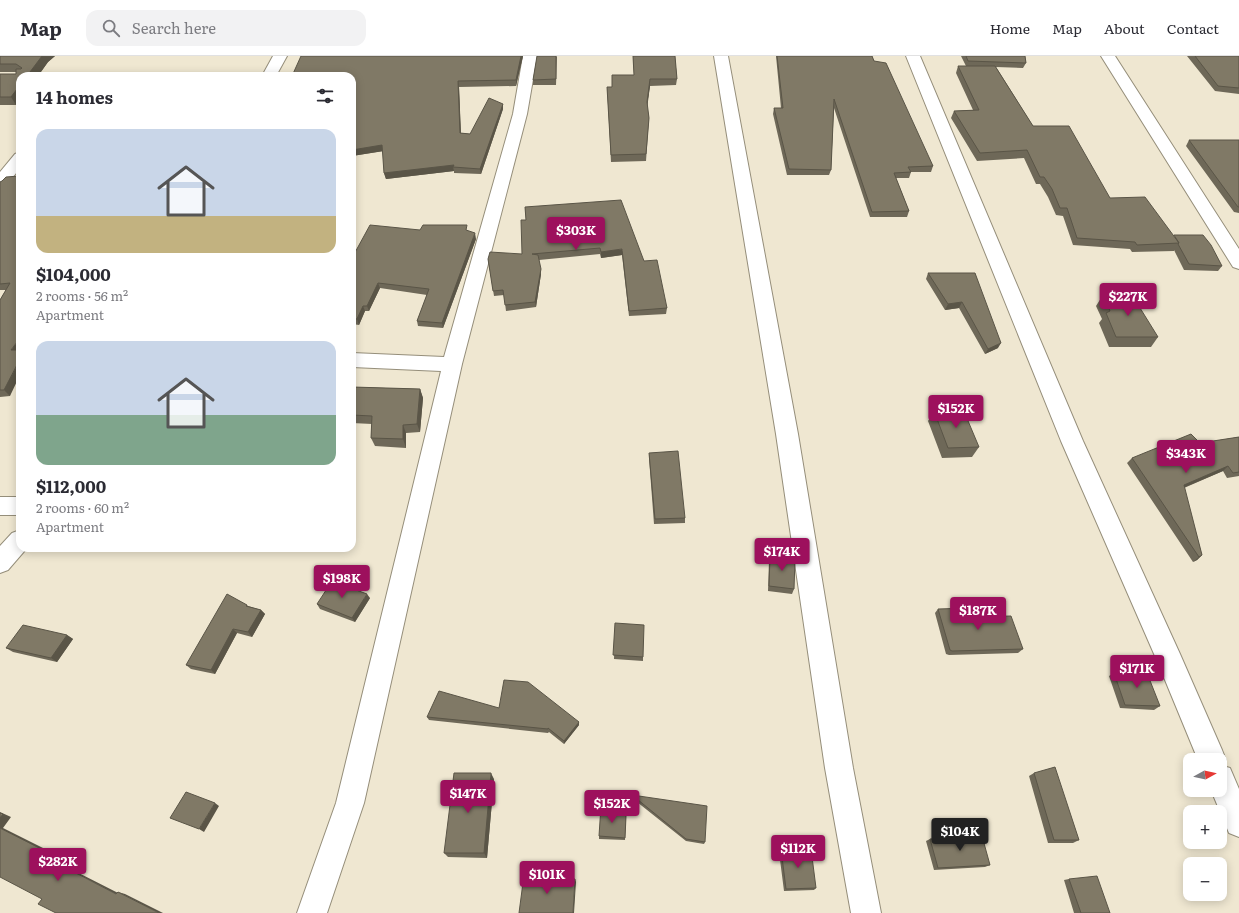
<!DOCTYPE html>
<meta charset="utf-8">
<style>
body{margin:0;font-family:Literata,serif;background:#f2f2f3;color:#2b2b33;height:100vh;display:flex;flex-direction:column;font-size:15px;white-space:nowrap}
*{box-sizing:border-box;margin:0}
p{font-size:13px;color:#7c7c81}
.icon{flex:none;width:22px;height:22px;fill:none;stroke:currentColor;stroke-width:2;stroke-linecap:round;stroke-linejoin:round}
.map{position:relative;flex:1;overflow:hidden}
.drawer{position:absolute;left:16px;top:16px;width:340px;height:480px;display:flex;flex-direction:column;background:#fff;border-radius:12px;box-shadow:0 2px 10px #0003}
.drawer>*{flex:none}
.needle{width:26px;rotate:82deg}
.fabs{position:absolute;left:1183px;top:697px;display:grid;gap:8px}
.fabs a{display:grid;place-items:center;width:44px;height:44px;border-radius:8px;background:#fff;box-shadow:0 2px 10px #0003;font-size:20px}
.price{position:absolute;translate:-50% -34px;padding:0 9px;border-radius:4px;background:#9d105d;color:#fff;font-size:13px;line-height:26px;filter:drop-shadow(0 1px 2px #0008)}
.price::after{content:'';position:absolute;left:50%;top:24px;width:12px;height:9px;margin-left:-6px;background:inherit;clip-path:polygon(0 0,100% 0,50% 100%)}
.price.active{background:#222;color:#fff}
ul{padding:0;list-style:none}
li{display:grid;align-content:center;gap:8px;height:212px;padding:0 20px}
li span{display:grid;place-items:center;height:124px;border-radius:12px;color:#555}
li>.icon{margin-inline-start:auto}
span .icon{width:72px;height:72px;fill:#fffc;stroke-width:1}
li b{font-size:17px}
h2{display:flex;justify-content:space-between;align-items:center;height:48px;padding:0 20px;font-size:17px}
header{display:flex;align-items:center;gap:24px;box-sizing:border-box;height:56px;padding:0 20px;background:#fff;border-bottom:1px solid #e1e1e2}
header strong{font-size:19px}
nav{display:flex;gap:22px;margin-inline-start:auto;font-size:14px}
.search{width:280px;height:36px;background:#f2f2f3;display:flex;align-items:center;gap:10px;box-sizing:border-box;padding:0 14px;border-radius:12px;color:#7c7c81;font-size:15px}
.map>svg:first-child{display:block}
</style>
<header>
<strong>Map</strong>
<div class="search"><svg class="icon" aria-label="search" viewBox="0 0 24 24"><circle cx="10" cy="10" r="6"/><path d="M15 15l6 6"/></svg>Search here</div>
<nav><a>Home</a><a>Map</a><a>About</a><a>Contact</a></nav>
</header>
<div class="map">
<svg width="1239" height="857" viewBox="0 0 1239 857">
<rect width="100%" height="100%" fill="#efe7d1"/>
<g fill="none" stroke-linecap="round" stroke-linejoin="round">
<g stroke="#958e7a" stroke-width="2">
<path id="street" d="M273,0h14l-11,20h-14z
M523,0h14l-10,58 -65,250 -98,439 -37,110h-30l39,-110 105,-432 -89,-4v-14l92,4 69,-243z
M714,0h14l70,378 55,334 28,145h-30l-26,-145 -49,-334z
M906,0h14l163,385 97,213 42,96 4,10 -3,6 7,2 9,21v48l-10,-4 -18,-43h9v-30h-22l-40,-97 -97,-222z
M1101,0h14l124,193v20l-6,-2z
M20,96v16l-14,18 -6,2v-16l15,-18z
M0,441h20v18h-20z
M20,474v18h7l-19,22 -8,3v-27l12,-13z"/>
</g>
<use href="#street" fill="#fff" fill-rule="evenodd"/>
</g>
<path fill="#6e6858" d="M0,0h55l-7,6 -10,14h-18v24l-4,5h-16v-31h16v-2h-16z
M523,0l-7,30 -57,1 2,46 9,1 33,-30v5l-22,65 -27,-1v-2l-68,8 -2,-6 -1,-22 -31,5v-80z
M557,0l-1,29h-23v-5z
M633,0h42l2,23 -1,6 -26,1 -3,19 2,13 -3,43 -35,1 -4,-75h5l22,-12z
M776,0h96l2,5 59,105 -2,6h-20l-2,6h-13l13,33 -2,6h-37l-36,-109 -3,62 -2,5h-42l-14,-61 1,-6h7z
M961,0h64l1,7 -3,5 -27,-1 37,59 77,72 112,68 -4,5 -34,-1 -10,-20v1l-42,1 -2,-3 -57,-4 -10,-29 -7,-1 -8,-18 -8,-13h-4l-12,-26 -47,3 -26,-43 3,-7 19,-1 -17,-37 2,-7h8z
M1187,0h52v38l-24,-3z
M1189,84h50v73l-5,-1 -48,-66z
M19,120l-9,220 -10,1v-97l6,-10h-6v-108z
M525,151l119,54 23,47 -1,6 -37,2 -7,-61 -21,3 -1,-4 -61,6 2,14 -5,33 -30,4 -2,-16 -10,1 -6,-37 34,-5 4,-34z
M420,174l56,9 -33,89 -25,-2 -1,-5 10,-26 -47,-7 -11,23h-4l-6,14 -7,-1v-66z
M928,217h47l23,75 -13,6 -26,-46 -14,2 -19,-31z
M1103,239l55,42 -7,10h-42l-10,-24 3,-4 -6,-13z
M352,331l68,2 3,9 -3,34 -14,1v15l-31,-2 -4,-8 1,-14 -20,-1z
M934,355l45,36 -7,10 -30,1 -14,-37z
M1239,381v39l-12,2 -4,-7 -39,17 18,67 -5,5 -4,2 -66,-99 5,-5 68,-15z
M649,397l36,65v5l-31,1 -5,-66z
M770,500l24,33 -2,5 -24,-3 1,-31z
M370,542l-15,24 -35,-13 -3,-5z
M247,549l1,1 13,4 4,4 -13,23 -15,-4 -22,41 -24,-5 -5,-4z
M938,553l32,8 53,32 -5,4 -69,2 -3,-1 -11,-41z
M615,567l28,34v4l-29,-2z
M67,579l6,4 -16,23 -44,-10 -7,-4z
M1114,617l46,33 -6,4 -34,-2 -11,-32z
M499,652l80,17 -15,19 -15,-12 -1,1 -119,-13 -2,-3z
M1034,717l45,67 -6,3h-25l-19,-67z
M494,723l-7,79 -39,-1 -4,-4z
M632,739l73,47 -1,2 -18,-3 -54,-43z
M626,760l-1,24 -26,-1v-3z
M930,783l60,26 -5,2 -51,3 -8,-29z
M781,793l35,39 -2,2 -30,1 -5,-39z
M1069,823l41,34h-36l-10,-33z"/>
<path fill="#5a5547" d="M42,0h13l-7,6 -10,14h-11z
M521,0h2l-7,30v-6z
M650,23v7l-3,23v-7z
M458,25l1,6 2,52 -1,-6z
M20,29v15l-4,5 -5,-8z
M503,48v5l-22,65 -1,-5z
M382,89l2,6 -32,5v-6z
M454,109l-1,2 1,4 -68,8 -2,-6z
M475,177l1,6 -33,89 -1,-5z
M622,193v6l-21,3v-6z
M541,213v5l-5,33 -1,-5z
M378,227l2,5 -11,23 -2,-5z
M962,246l-3,6 -14,2 3,-6z
M363,250l2,5 -6,14 -2,-6z
M20,282v13l-9,-1z
M1001,287l-3,5 -13,6 3,-5z
M20,303v16l-10,21 -6,-6z
M420,333l3,9 -3,34 -3,-8z
M403,369l3,8v15l-3,-9z
M1228,410l-5,5 -45,19 6,-5z
M1202,499l-5,5 -4,2 6,-5z
M367,538l3,4 -15,24 -3,-4z
M261,554l4,4 -13,23 -4,-5z
M233,573l4,4 -22,41 -4,-4z
M67,579l6,4 -16,23 -6,-4z
M579,666v3l-15,19v-3z
M491,717l3,6 -7,79 -3,-5z
M215,747l4,3 -15,26 -5,-3z
M0,756l11,5 -8,11 60,30 -4,5 65,33 -8,-2 -65,-34 -51,-32z
M575,823l1,3 -2,31h-1z
M118,836l7,2 38,19h-4z"/>
<path fill="#807966" stroke="#5a5547" d="M0,0h42l-15,20h-7v9l-9,12h-11v-23h16v-5h5l1,-1 -6,-4h-16z
M301,0h220l-5,24 -58,1 2,52 10,1 19,-36 14,6 -23,65 -27,-2 1,-2 -70,8 -2,-28 -30,5v-74h-60z
M537,0h19v23l-23,1z
M633,0h42l2,23h-27l-3,23 2,16 -3,36 -35,1 -4,-68h5v-12h22z
M777,0h95l2,5 12,2 47,103 -25,1 3,5 -17,1 15,38 -37,1 -38,-113 -3,71 -42,-1 -15,-61h9z
M966,0h59l1,7 -58,-2z
M1195,0h44v32l-21,-2z
M958,10h37l38,60h36l41,72 35,-1 34,46 -42,2 -2,-3 -58,-4 -10,-30h-7l-8,-19 -8,-12h-4l-13,-27 -47,3 -26,-42 25,-1z
M1189,84h50v67h-1z
M20,117v165l-9,12h9v9l-16,31h-4v-90l10,-17 -10,1v-102l2,-1 4,-4 13,-1z
M621,144l23,61 13,-1 10,48 -38,3 -7,-62 -21,3 -1,-4 -68,6 6,1 3,14 -6,33 -30,3 -2,-15 -10,1 -5,-32 2,-7 32,2 -1,-34h5l-1,-13z
M370,169l50,5 3,-5h44l-1,5 9,3 -33,90 -25,-2 12,-32 -51,-6 -11,23h-4l-6,13h-5v-61z
M1174,179h29l8,10 11,21 -33,-2 -11,-20 1,-1z
M928,217h47l26,70 -13,6 -26,-47 -14,2z
M1103,239h29l26,42h-42l-10,-24 4,-2z
M352,331l68,2 -3,35 -14,1v14l-32,-1 1,-22 -20,-1z
M963,353l16,38 -31,1 -14,-37z
M1191,378l9,9 39,-6v35l-6,1 -5,-7 -44,19 18,70 -3,2 -67,-99z
M678,395l7,67 -30,1 -6,-66z
M770,500l25,3 -1,30 -25,-3z
M332,525l35,13 -15,24 -35,-14z
M227,538l20,11 -1,1 15,4 -13,22 -15,-3 -22,41 -25,-5z
M970,552v9l41,-1 12,33 -71,2 -2,-1 -12,-41z
M615,567l29,2 -1,32 -30,-2z
M23,569l44,10 -16,23 -45,-10z
M1114,617h33l13,33 -35,-1z
M504,624l24,2 51,40 -15,19 -16,-13v1l-121,-12 12,-26 60,17z
M1055,711l24,73h-25l-20,-67z
M454,717h37l-7,80h-40z
M186,736l29,11 -16,26 -29,-11z
M632,739l75,11 -2,36 -19,-3z
M601,750l25,10 -1,22 -26,-2z
M0,757l3,1 -3,4z
M0,772l55,28 -4,4 65,34 2,-2 41,21h-103l-18,-9 4,-5 -42,-22z
M982,780l8,29 -52,3 -8,-29z
M781,793h30l5,39 -30,1z
M524,819l51,4 -2,34h-54z
M1097,820l13,37h-29l-12,-34z"/>
</svg>
<div class="fabs">
<a><svg class="needle" viewBox="-14 -14 28 28"><path d="M0-13l5 13h-10z" fill="#e53935"/><path d="M0 13l5-13h-10z" fill="#7c7c81"/></svg></a>
<a>+</a>
<a>−</a>
</div>
<b class="price" style="left:576px;top:195px">$303K</b>
<b class="price" style="left:1128px;top:261px">$227K</b>
<b class="price" style="left:956px;top:373px">$152K</b>
<b class="price" style="left:1186px;top:418px">$343K</b>
<b class="price" style="left:782px;top:516px">$174K</b>
<b class="price" style="left:342px;top:543px">$198K</b>
<b class="price" style="left:978px;top:575px">$187K</b>
<b class="price" style="left:1137px;top:633px">$171K</b>
<b class="price" style="left:468px;top:758px">$147K</b>
<b class="price" style="left:612px;top:768px">$152K</b>
<b class="price active" style="left:960px;top:796px">$104K</b>
<b class="price" style="left:798px;top:813px">$112K</b>
<b class="price" style="left:58px;top:826px">$282K</b>
<b class="price" style="left:547px;top:839px">$101K</b>
<section class="drawer">
<h2>14 homes<svg class="icon" aria-label="filters" viewBox="0 0 24 24"><path d="M4 7h16M4 17h16"/><circle cx="9" cy="7" r="2"/><circle cx="15" cy="17" r="2"/></svg></h2>
<ul>
<li><span style="background:linear-gradient(#c9d6e8 70%,#c2b280 0)"><svg class="icon" aria-label="home" viewBox="0 0 24 24"><path d="M3 11l9-7 9 7M6 9v11h12V9"/></svg></span><div><b>$104,000</b><p>2 rooms · 56 m²</p><p>Apartment</p></div></li>
<li><span style="background:linear-gradient(#c9d6e8 60%,#7fa58c 0)"><svg class="icon" aria-label="home" viewBox="0 0 24 24"><path d="M3 11l9-7 9 7M6 9v11h12V9"/></svg></span><div><b>$112,000</b><p>2 rooms · 60 m²</p><p>Apartment</p></div></li>
</ul>
</section>
</div>
